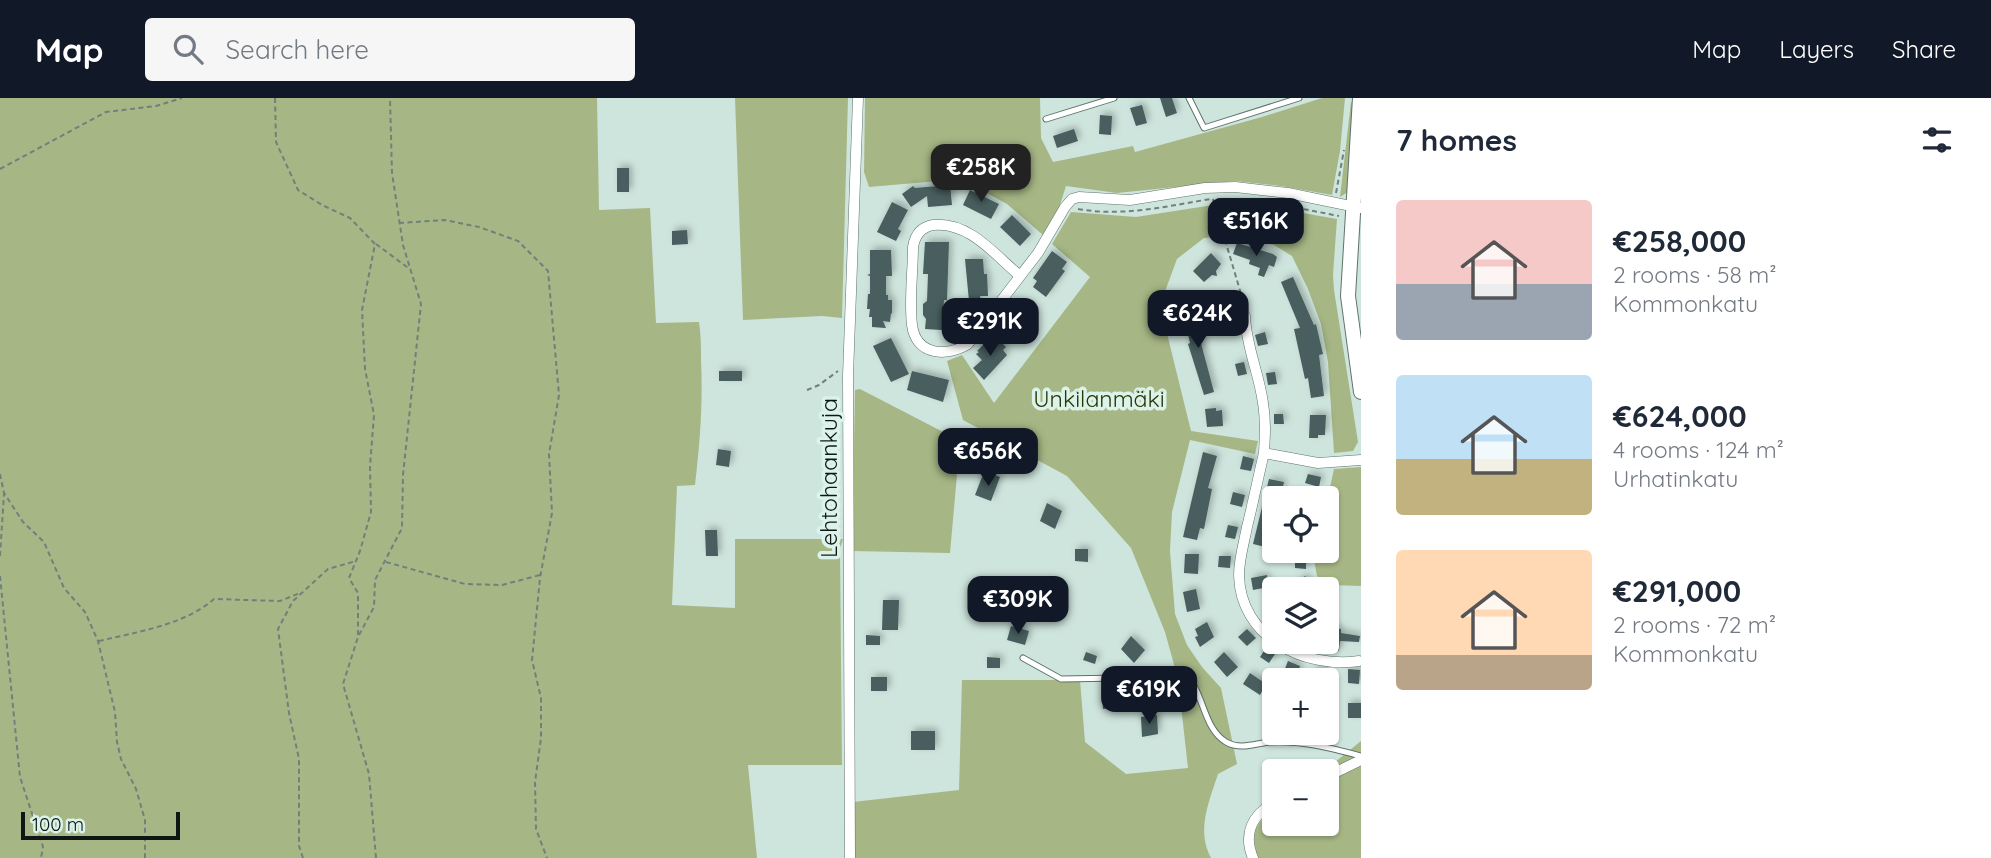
<!DOCTYPE html>
<meta charset="utf-8">
<style>
body{margin:0;font-family:Quicksand,sans-serif;background:#f6f6f7;color:#1f2937;height:100vh;display:flex;flex-direction:column;font-size:26px;white-space:nowrap}
*{box-sizing:border-box;margin:0}
p{font-size:23px;color:#747a83}
.icon{flex:none;width:38px;height:38px;fill:none;stroke:currentColor;stroke-width:2;stroke-linecap:round;stroke-linejoin:round}
.map{position:relative;flex:1;overflow:hidden}
.sheet{display:flex;flex-direction:column;background:#fff;width:630px}
.sheet>*{flex:none}
.fabs{position:absolute;left:1262px;top:388px;display:grid;gap:14px}
.fabs a{display:grid;place-items:center;width:77px;height:77px;border-radius:7px;background:#fff;box-shadow:0 2px 5px #0004;font-size:35px}
.scale{position:absolute;left:21px;bottom:18px;width:159px;box-sizing:border-box;padding-left:7px;border:4px solid #0e1714;border-top:0;font-size:19px;line-height:24px;white-space:nowrap;color:#0e1714;-webkit-text-stroke:5px #dbf3ea;paint-order:stroke}
.price{position:absolute;translate:-50% -60px;padding:0 16px;border-radius:14px;background:#111827;color:#fff;font-size:23px;line-height:46px;filter:drop-shadow(0 2px 4px #0008)}
.price::after{content:'';position:absolute;left:50%;top:42px;width:21px;height:16px;margin-left:-10px;background:inherit;clip-path:polygon(0 0,100% 0,50% 100%)}
.price.on{background:#222;color:#fff}
ul{padding:0;list-style:none}
li{display:flex;align-items:center;gap:21px;height:175px;padding:0 35px}
li span{display:grid;place-items:center;flex:none;width:196px;height:140px;border-radius:7px;color:#555}
li>.icon{margin-inline-start:auto}
span .icon{width:84px;height:84px;fill:#fffc;stroke-width:1}
li b{font-size:30px}
h2{display:flex;justify-content:space-between;align-items:center;height:84px;padding:0 35px;font-size:30px}
header{display:flex;align-items:center;gap:42px;box-sizing:border-box;height:98px;padding:0 35px;background:#111827;color:#fff}
header strong{font-size:33px}
nav{display:flex;gap:38px;margin-inline-start:auto;font-size:24px}
.search{width:490px;height:63px;background:#f6f6f7;display:flex;align-items:center;gap:18px;box-sizing:border-box;padding:0 24px;border-radius:7px;color:#747a83;font-size:26px}
main{display:flex;flex:1;min-height:0}
.map>svg:first-child{display:block}
</style>
<header>
<strong>Map</strong>
<div class="search"><svg class="icon" aria-label="search" viewBox="0 0 24 24"><circle cx="10" cy="10" r="6"/><path d="M15 15l6 6"/></svg>Search here</div>
<nav><a>Map</a><a>Layers</a><a>Share</a></nav>
</header>
<main>
<div class="map">
<svg width="1361" height="760" viewBox="0 0 1361 760">
<defs>
<filter id="shadow"><feDropShadow dx="3" dy="-3" stdDeviation="3.5" flood-color="#0004"/></filter>
</defs>
<rect width="100%" height="100%" fill="#cee5dd"/>
<path fill="#a6b785" d="M0,0h597l2,112 51,-2 6,115 43,-1c2,13 2,25 2,38 2,43 -1,82 -6,125l-18,1 -5,119 63,3v-69h108l-3,10 2,216h-94l9,93h-757z
M735,0h113l-6,220 -20,-2 -79,4z
M865,0h175l1,40 12,24 80,-16 2,6 127,-35 60,-19h23l-5,53 -8,44 -51,-9 -46,-5 -118,12 -51,-7 -7,22 -16,27 -36,-31 -46,-25 -92,8 -5,-15z
M1351,4l3,2 -6,88 -8,5z
M1226,105l43,4 68,12 -4,56 1,15 24,152 -5,9 -19,2 -6,-91 -7,-38 -13,-35 -16,-33 -18,-11 -33,-11 -37,4 -27,21 -17,46 31,126 67,10 -3,13 -65,-14 -18,72 -2,39 5,63 12,31 15,22 19,21 16,76 -19,10c-9,28 -22,56 -7,84h-358v-56l106,-12 3,-110h118l5,62 41,32 62,-6 -10,-89 -13,-47 -34,-84 -64,-72 -104,-56 -16,-59 15,-6 32,48 96,-126 -38,-33 19,-32 65,5z
M860,291l89,46 -9,26 17,14 -7,78 -98,-2 3,-161z
M1361,369v119l-30,-1 -14,-9 -3,-16 1,-9h11l1,-50 7,-32z
M1361,643v117h-103c-7,-22 -5,-35 16,-47v13h52v-52h-3z"/>
<path fill="#485e5f" filter="url(#shadow)" d="M1160,0h12l5,15 -11,4z
M1142,7l5,18 -11,3 -6,-18z
M1100,17l12,1 -1,19 -12,-1z
M1074,31l4,12 -21,7 -4,-12z
M617,70h12v24h-12z
M950,87l2,20 -24,2 -1,-11 -16,11 -9,-13 11,-8 2,2z
M970,92l29,14 -8,15 -28,-14z
M892,104l16,8 -10,19 3,2 -5,10 -19,-9z
M1012,117l19,19 -11,12 -20,-19z
M687,132l1,14 -16,1v-14z
M925,144h24l-2,58h-3l-2,30 -17,-1 1,-10 -3,-4v-11l4,-3 1,-27h-5z
M1237,145l36,11 4,3 -3,10 -5,-2 -5,12 -6,-2 2,-7 -11,-4 1,-4 -17,-6z
M870,152h21l1,26h-6v19h2v5h4v14l-1,-1 -1,9 -7,-1 3,7 -14,-1v-10h-3l1,-8h-3l1,-15h2v-18l-3,-1 3,-1z
M1052,153l15,11 -5,7 3,2 -19,26 -13,-10 4,-6 -4,-3z
M1211,155l10,11 -5,7 1,5 -5,-1 -8,7 -11,-11z
M965,161h18l1,15h3l1,22h-8l1,5h-12z
M1293,179l21,48 2,-1 7,30 -4,1 5,41 -13,2 -3,-20 -3,1 -11,-50 6,-1 -19,-46z
M1227,203l4,13 -10,3 -4,-14z
M1014,204l16,11 -15,22 -16,-10z
M1197,211l4,18 -4,1 17,64 -10,3 -16,-51 2,-1 -7,-31z
M1265,234l3,12 -10,2 -3,-11z
M891,240l18,36 -18,8 -18,-36z
M997,240l9,9 -3,3 4,5 -23,25 -11,-12 9,-8 -6,-6 3,-2 -2,-1 7,-7 6,1z
M1244,264l3,12 -9,2 -3,-12z
M719,273h23v10h-23z
M912,273l37,9 -6,22 -36,-12z
M1275,274l2,12 -9,1 -2,-12z
M1216,310v3l6,-1 1,16 -16,1 -2,-18z
M1274,316h9l1,10h-10z
M1310,317h16l-1,20h-7v3h-9z
M972,345l10,4 -6,15 -10,-4z
M718,351l13,2 -2,16 -13,-2z
M1203,354l14,4 -9,32 4,1 -8,40 -4,-1 -3,12 -14,-3z
M1243,358l11,3 -3,12 -11,-2z
M992,376l8,3 -9,24 -16,-6 7,-18 8,3z
M1308,376l13,3 -2,10 -14,-4z
M1269,381l15,3 -4,17h-6v31l-4,18 -17,-4z
M1233,394l12,3 -3,12 -12,-3z
M1047,405l15,8 -7,18 -15,-8z
M1228,427l10,2 -3,12 -10,-2z
M705,432h12l1,26h-12z
M1075,451h13v13l-13,-1z
M1185,456h14l-1,20 -14,-1z
M1219,458h12l-1,12 -12,-1z
M1306,461v10l-11,-1v-7z
M1267,477l1,12 -15,3 -2,-12z
M1305,478l10,14h-13l-6,-7z
M1196,491l4,20 -13,3 -4,-20z
M883,502h16l-1,30h-16z
M1207,524l7,15 -14,10 -5,-10 3,-1 -3,-7z
M1011,528l18,5 -4,14 -18,-5z
M1326,529l15,2v4l19,3 -1,6 -19,-1 -1,10 -13,-2z
M1247,531l9,9 -9,8 -9,-9z
M866,537l14,1v9h-14z
M1131,538l14,14 -11,13 -13,-14z
M1266,550l9,6 -6,9 -9,-6z
M1086,554l11,4 -2,8 -12,-4z
M1224,554l14,15 -11,10 -13,-15z
M987,559l13,1v10h-13z
M1288,563l12,5 -3,10 -13,-5z
M1315,570l13,2 -2,10 -12,-2z
M1348,571l12,1 -1,14 -11,-1z
M1250,575l16,11 -6,11 -17,-11z
M871,579h16v14h-16z
M1114,600v10l-11,1 -1,-10z
M1348,605h13v15h-13z
M1157,617l1,19 -16,3 -1,-20z
M911,633h24v19h-24z"/>
<g fill="none" stroke-linecap="round" stroke-linejoin="round">
<g stroke="#5d726b" stroke-width="7">
<path id="lane" d="M1189,0l15,30 95,-30
M1046,21l68,-21
M1023,560l38,21 61,-1 18,-5 14,1 40,12c10,17 13,45 32,56 14,8 28,2 43,0 32,-2 62,6 92,14"/>
</g>
<g stroke="#5d726b" stroke-width="11">
<path id="street" d="M1020,178c-25,-21 -51,-55 -87,-51 -12,2 -18,10 -20,22 0,25 -4,53 -1,78 4,31 35,32 56,19l70,-91 27,-46 7,-8 7,-2 51,3 75,-12 30,-1 53,6 73,15
M1245,218c1,30 14,57 18,87 3,17 2,33 1,50
M1359,563c-55,8 -119,-24 -120,-86 0,-16 5,-32 8,-48 6,-24 11,-49 17,-74l54,10 43,-3
M1326,679l35,-17
M850,760l-2,-482 10,-278
M1253,760c-10,-24 -1,-43 21,-55"/>
</g>
<g stroke="#5d726b" stroke-width="16">
<path id="secondary" d="M1360,0l-12,198 13,96"/>
</g>
<path stroke="#70817b" stroke-width="2" stroke-dasharray="5 3.5" stroke-linecap="butt" d="M275,0l1,44 22,48 24,15 28,13 25,26 -13,66 3,59 9,46 -4,51 1,46 -11,39 -11,27 9,15v43
M0,71l106,-57 50,-6 26,-8
M1336,95l8,-43
M1213,101l31,105
M1217,101l40,2
M1262,103l77,15
M1078,111c45,8 89,-3 133,-10
M399,125l46,-3 34,7 39,14 30,30 11,124 -10,59 3,59 -12,65 -8,82 9,38v40l-6,44 1,47 11,29
M376,146l35,26
M807,292l12,-5 19,-14
M0,376l4,19 19,29 21,20 20,46 21,24 13,29 17,71 2,30 4,17 15,30 9,31v38
M0,458l4,-62
M386,464l79,22 37,1 38,-10
M0,478l20,201 23,70 -2,11
M99,543c38,-9 85,-16 115,-42l66,2 20,-8
M303,760l-4,-12v-87l-10,-46 -11,-84 15,-28 35,-32 28,-8
M376,760l-7,-84 -26,-90 15,-47 16,-30 1,-27 27,-52 1,-53 18,-171 -18,-59 -11,-72 -2,-75"/>
<use href="#lane" stroke="#fff" stroke-width="5"/>
<use href="#street" stroke="#fff" stroke-width="10"/>
<use href="#secondary" stroke="#fff" stroke-width="14"/>
</g>
<g text-anchor="middle" stroke-width="7" stroke-linejoin="round" paint-order="stroke">
<g font-size="23" fill="#2b3704" stroke="#dbf3ea">
<text x="1099" y="309">Unkilanmäki</text>
</g>
<g font-size="23" fill="#0e1714" stroke="#dbf3ea">
<text transform="translate(829 380) rotate(-90)" y="8">Lehtohaankuja</text>
</g>
</g>
</svg>
<div class="fabs">
<a><svg class="icon" aria-label="locate" viewBox="0 0 24 24"><circle cx="12" cy="12" r="6"/><path d="M12 2v4M12 18v4M2 12h4M18 12h4"/></svg></a>
<a><svg class="icon" aria-label="layers" viewBox="0 0 24 24"><path d="M12 4l9 5-9 5-9-5zM3 14l9 5 9-5"/></svg></a>
<a>+</a>
<a>−</a>
</div>
<div class="scale">100 m</div>
<b class="price on" style="left:981px;top:106px">€258K</b>
<b class="price" style="left:1256px;top:160px">€516K</b>
<b class="price" style="left:1198px;top:252px">€624K</b>
<b class="price" style="left:990px;top:260px">€291K</b>
<b class="price" style="left:988px;top:390px">€656K</b>
<b class="price" style="left:1018px;top:538px">€309K</b>
<b class="price" style="left:1149px;top:628px">€619K</b>
</div>
<section class="sheet">
<h2>7 homes<svg class="icon" aria-label="filters" viewBox="0 0 24 24"><path d="M4 7h16M4 17h16"/><circle cx="9" cy="7" r="2"/><circle cx="15" cy="17" r="2"/></svg></h2>
<ul>
<li><span style="background:linear-gradient(#f6c9c9 60%,#9aa5b1 0)"><svg class="icon" aria-label="home" viewBox="0 0 24 24"><path d="M3 11l9-7 9 7M6 9v11h12V9"/></svg></span><div><b>€258,000</b><p>2 rooms · 58 m²</p><p>Kommonkatu</p></div></li>
<li><span style="background:linear-gradient(#bfe0f5 60%,#c2b280 0)"><svg class="icon" aria-label="home" viewBox="0 0 24 24"><path d="M3 11l9-7 9 7M6 9v11h12V9"/></svg></span><div><b>€624,000</b><p>4 rooms · 124 m²</p><p>Urhatinkatu</p></div></li>
<li><span style="background:linear-gradient(#ffd9b3 75%,#b9a48a 0)"><svg class="icon" aria-label="home" viewBox="0 0 24 24"><path d="M3 11l9-7 9 7M6 9v11h12V9"/></svg></span><div><b>€291,000</b><p>2 rooms · 72 m²</p><p>Kommonkatu</p></div></li>
</ul>
</section>
</main>
